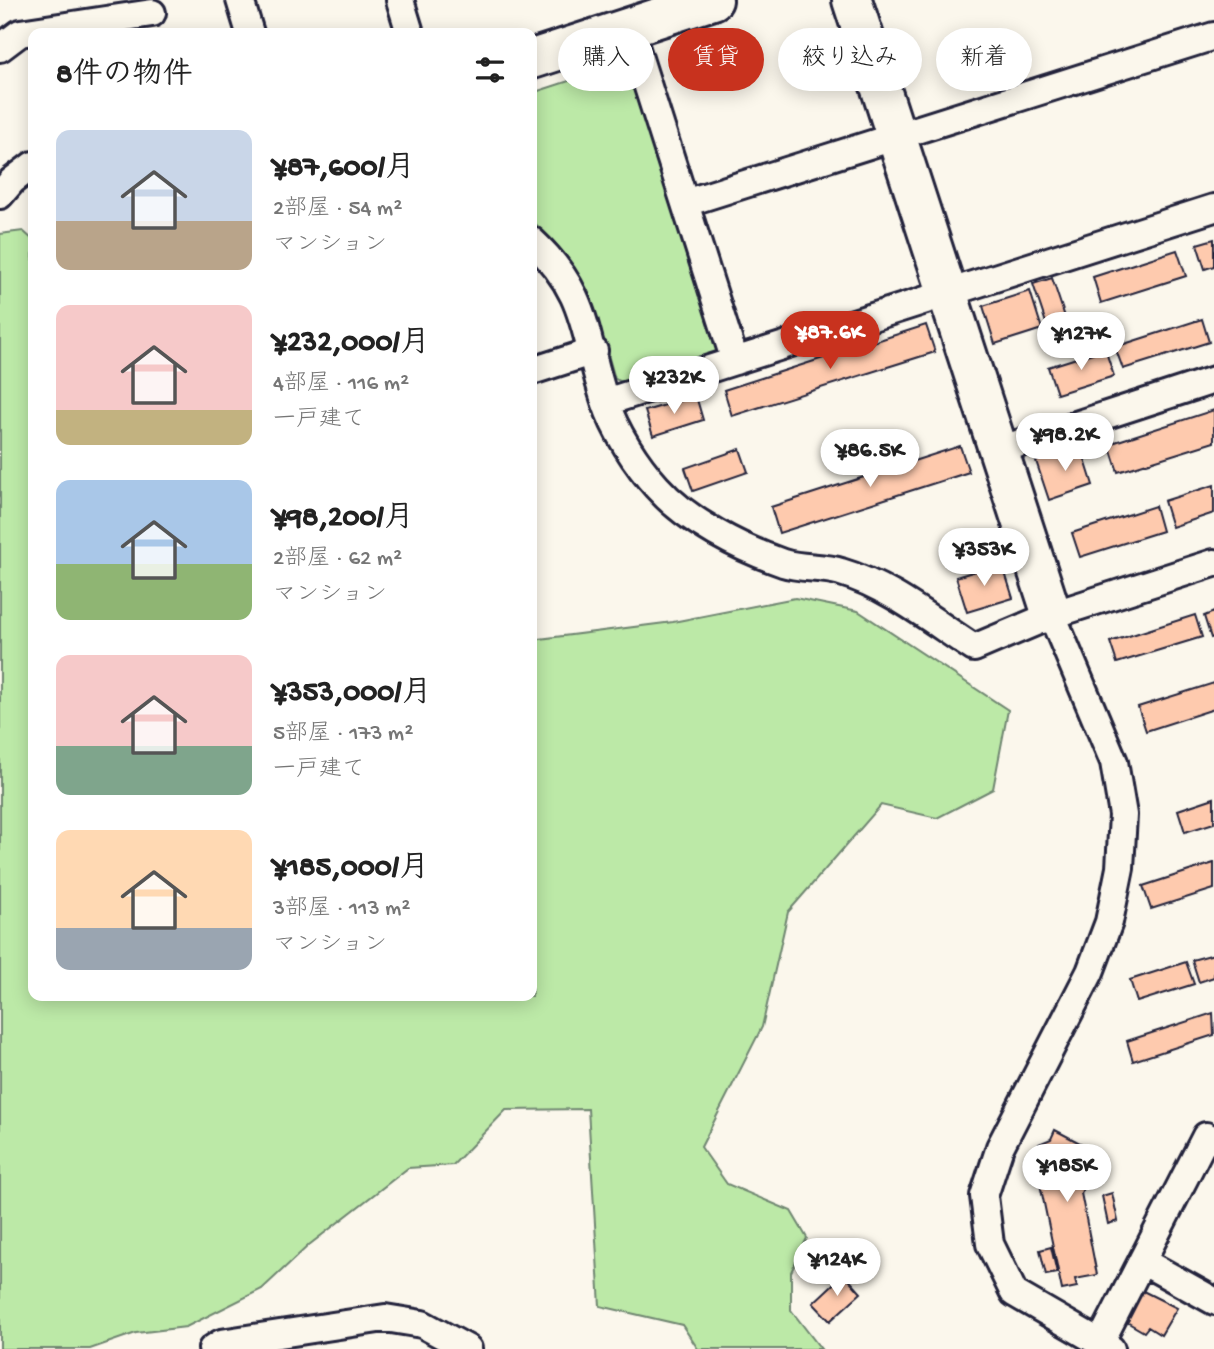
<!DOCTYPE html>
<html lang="ja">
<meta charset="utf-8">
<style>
body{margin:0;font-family:"Gochi Hand","Klee One",sans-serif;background:#f6f6f6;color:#222;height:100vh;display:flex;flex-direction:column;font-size:26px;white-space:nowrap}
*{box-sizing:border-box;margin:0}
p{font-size:23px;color:#767676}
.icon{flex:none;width:38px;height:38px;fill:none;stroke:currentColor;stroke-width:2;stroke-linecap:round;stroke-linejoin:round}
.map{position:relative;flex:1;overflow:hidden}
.drawer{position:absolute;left:28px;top:28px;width:509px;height:973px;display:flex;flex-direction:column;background:#fff;border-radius:14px;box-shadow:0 4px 18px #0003}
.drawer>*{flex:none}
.guide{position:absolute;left:558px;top:28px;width:550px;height:63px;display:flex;gap:14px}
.price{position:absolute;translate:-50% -60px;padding:0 16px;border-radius:24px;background:#fff;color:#222;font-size:23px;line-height:46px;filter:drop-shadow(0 2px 4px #0008)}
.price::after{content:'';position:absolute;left:50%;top:42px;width:21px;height:16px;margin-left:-10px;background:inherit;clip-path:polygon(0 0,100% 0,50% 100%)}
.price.active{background:#c8321e;color:#fff}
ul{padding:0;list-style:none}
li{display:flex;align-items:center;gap:21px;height:175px;padding:0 28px}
li span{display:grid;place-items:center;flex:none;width:196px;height:140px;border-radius:14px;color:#555}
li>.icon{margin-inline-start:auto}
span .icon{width:84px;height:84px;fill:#fffc;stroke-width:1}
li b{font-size:30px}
h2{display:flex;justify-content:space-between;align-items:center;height:84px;padding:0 28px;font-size:30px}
.pill{padding:0 24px;border-radius:32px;background:#fff;box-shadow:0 4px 18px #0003;font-size:24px;line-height:63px}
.pill.active{background:#c8321e;color:#fff}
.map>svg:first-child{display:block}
</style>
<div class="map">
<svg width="1214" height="1349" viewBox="0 0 1214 1349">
<rect width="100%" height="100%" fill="#fbf7ec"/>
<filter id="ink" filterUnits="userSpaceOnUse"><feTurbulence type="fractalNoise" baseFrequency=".0143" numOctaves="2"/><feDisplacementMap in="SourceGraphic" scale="14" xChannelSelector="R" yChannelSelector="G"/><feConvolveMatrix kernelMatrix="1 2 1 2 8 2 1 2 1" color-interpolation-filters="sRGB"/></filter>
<g filter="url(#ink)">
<path fill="#bce9a7" stroke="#6f8671" stroke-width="2" d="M618,65l15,7 87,272 -7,16 -83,25 -15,-6c-19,-65 -28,-113 -83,-158v-128z
M23,231l10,9v756h499v-356l141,-18 122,-24 63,13 150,99 -15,79 -56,29 -56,-13 -93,107 -26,115 -61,120 26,37 64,27 16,27 -16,34v38l30,39h-123l-16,-24 -82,-19 -12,-197 -82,1 -53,55 -45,3 -99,77 -47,44 -76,38 -50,6 -46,16h-90v-1115z"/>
<path fill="#fecaae" stroke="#22223b" stroke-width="2" d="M1214,239v27l-9,3 -8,-25z
M1177,250l9,26 -85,27 -8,-26z
M1052,278l15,45 -19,6 -15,-45z
M1030,291l12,38 -47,15 -12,-38z
M1202,319l7,23 -86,27 -8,-22z
M926,325l9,27 -203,64 -8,-26z
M1105,349l9,27 -57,18 -9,-27z
M696,396l7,24 -50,16 -8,-25z
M1214,410v32l-96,30 -9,-28z
M960,446l9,26 -190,61 -8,-26z
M1081,447l12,38 -44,15 -13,-39z
M740,449l8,23 -55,19 -8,-23z
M1214,485v28l-42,14 -8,-26z
M1155,506l7,25 -82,26 -8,-24z
M1002,563l11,35 -46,14 -11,-35z
M1214,612v25l-3,1 -7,-22z
M1195,615l7,22 -85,26 -7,-21z
M1214,683v26l-68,22 -8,-24z
M1214,798v25l-29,9 -7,-22z
M1214,863v26l-63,20 -8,-23z
M1214,954v23l-15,5 -7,-22z
M1186,962l8,22 -57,18 -7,-22z
M1213,1013l1,22 -81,26 -6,-20z
M1055,1130l46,24 -20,39 16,82 -22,4 2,8 -15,3 -28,-135 5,-11 12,-5z
M1112,1193l6,28 -10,3 -6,-28z
M1051,1247l6,26 -11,2 -6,-25z
M844,1274l17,19 -31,28 -17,-18z
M1143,1291l34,17 -16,27 -13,-8 -4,5 -19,-11z"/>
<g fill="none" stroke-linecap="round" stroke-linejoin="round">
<g stroke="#22223b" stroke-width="32">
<path id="street" d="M240,0l10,33
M400,0l10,33
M629,27l106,334
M0,48l20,-15 132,-20
M0,195l12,-14 21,-16
M685,203l529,-167
M532,241c57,53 51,93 73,160 10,30 31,63 52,86 31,35 83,61 126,76 19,6 40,3 58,9 48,14 91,49 133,76l78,-33 162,-52
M532,371l62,-20
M606,402l608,-194
M999,450l215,-70
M1052,615l62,147 9,53 -3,53 -11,54 -19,50 -90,175 -16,49 6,48 24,49 97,56
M1142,1261l72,40
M1100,1343l106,-207 8,4
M212,1349l9,-6 164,-25 37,6 46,25"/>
</g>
<g stroke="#22223b" stroke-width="44">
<path id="secondary" d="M852,0l200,615
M532,59l181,-59"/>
</g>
<use href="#street" stroke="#fbf7ec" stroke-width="26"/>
<use href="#secondary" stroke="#fbf7ec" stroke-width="38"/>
</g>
</g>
</svg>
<b class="price active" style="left:830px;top:371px">¥87.6K</b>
<b class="price" style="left:1081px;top:372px">¥127K</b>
<b class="price" style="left:674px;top:416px">¥232K</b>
<b class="price" style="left:1065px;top:473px">¥98.2K</b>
<b class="price" style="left:870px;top:489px">¥86.5K</b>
<b class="price" style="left:984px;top:588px">¥353K</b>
<b class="price" style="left:1067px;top:1204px">¥185K</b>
<b class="price" style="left:837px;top:1298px">¥124K</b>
<div class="guide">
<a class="pill">購入</a>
<a class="pill active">賃貸</a>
<a class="pill">絞り込み</a>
<a class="pill">新着</a>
</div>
<section class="drawer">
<h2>8件の物件<svg class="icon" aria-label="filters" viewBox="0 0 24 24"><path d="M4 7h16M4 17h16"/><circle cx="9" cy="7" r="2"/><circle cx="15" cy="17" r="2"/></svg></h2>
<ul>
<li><span style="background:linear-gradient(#c9d6e8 65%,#b9a48a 0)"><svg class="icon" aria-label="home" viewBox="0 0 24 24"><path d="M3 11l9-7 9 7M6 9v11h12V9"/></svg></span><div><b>¥87,600/月</b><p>2部屋 · 54 m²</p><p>マンション</p></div></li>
<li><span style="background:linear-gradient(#f6c9c9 75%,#c2b280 0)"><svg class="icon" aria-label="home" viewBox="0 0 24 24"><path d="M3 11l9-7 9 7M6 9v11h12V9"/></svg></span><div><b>¥232,000/月</b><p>4部屋 · 116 m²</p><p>一戸建て</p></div></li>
<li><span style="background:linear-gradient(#a9c7e8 60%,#8fb573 0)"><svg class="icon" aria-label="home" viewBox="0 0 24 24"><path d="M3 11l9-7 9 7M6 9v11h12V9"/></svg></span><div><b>¥98,200/月</b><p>2部屋 · 62 m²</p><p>マンション</p></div></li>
<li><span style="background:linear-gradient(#f6c9c9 65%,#7fa58c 0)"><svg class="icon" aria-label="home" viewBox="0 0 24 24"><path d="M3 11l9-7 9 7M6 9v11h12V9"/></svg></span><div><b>¥353,000/月</b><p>5部屋 · 173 m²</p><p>一戸建て</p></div></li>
<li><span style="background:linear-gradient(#ffd9b3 70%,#9aa5b1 0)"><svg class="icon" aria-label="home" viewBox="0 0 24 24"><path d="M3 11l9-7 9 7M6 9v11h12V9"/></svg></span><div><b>¥185,000/月</b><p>3部屋 · 113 m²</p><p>マンション</p></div></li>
</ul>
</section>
</div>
